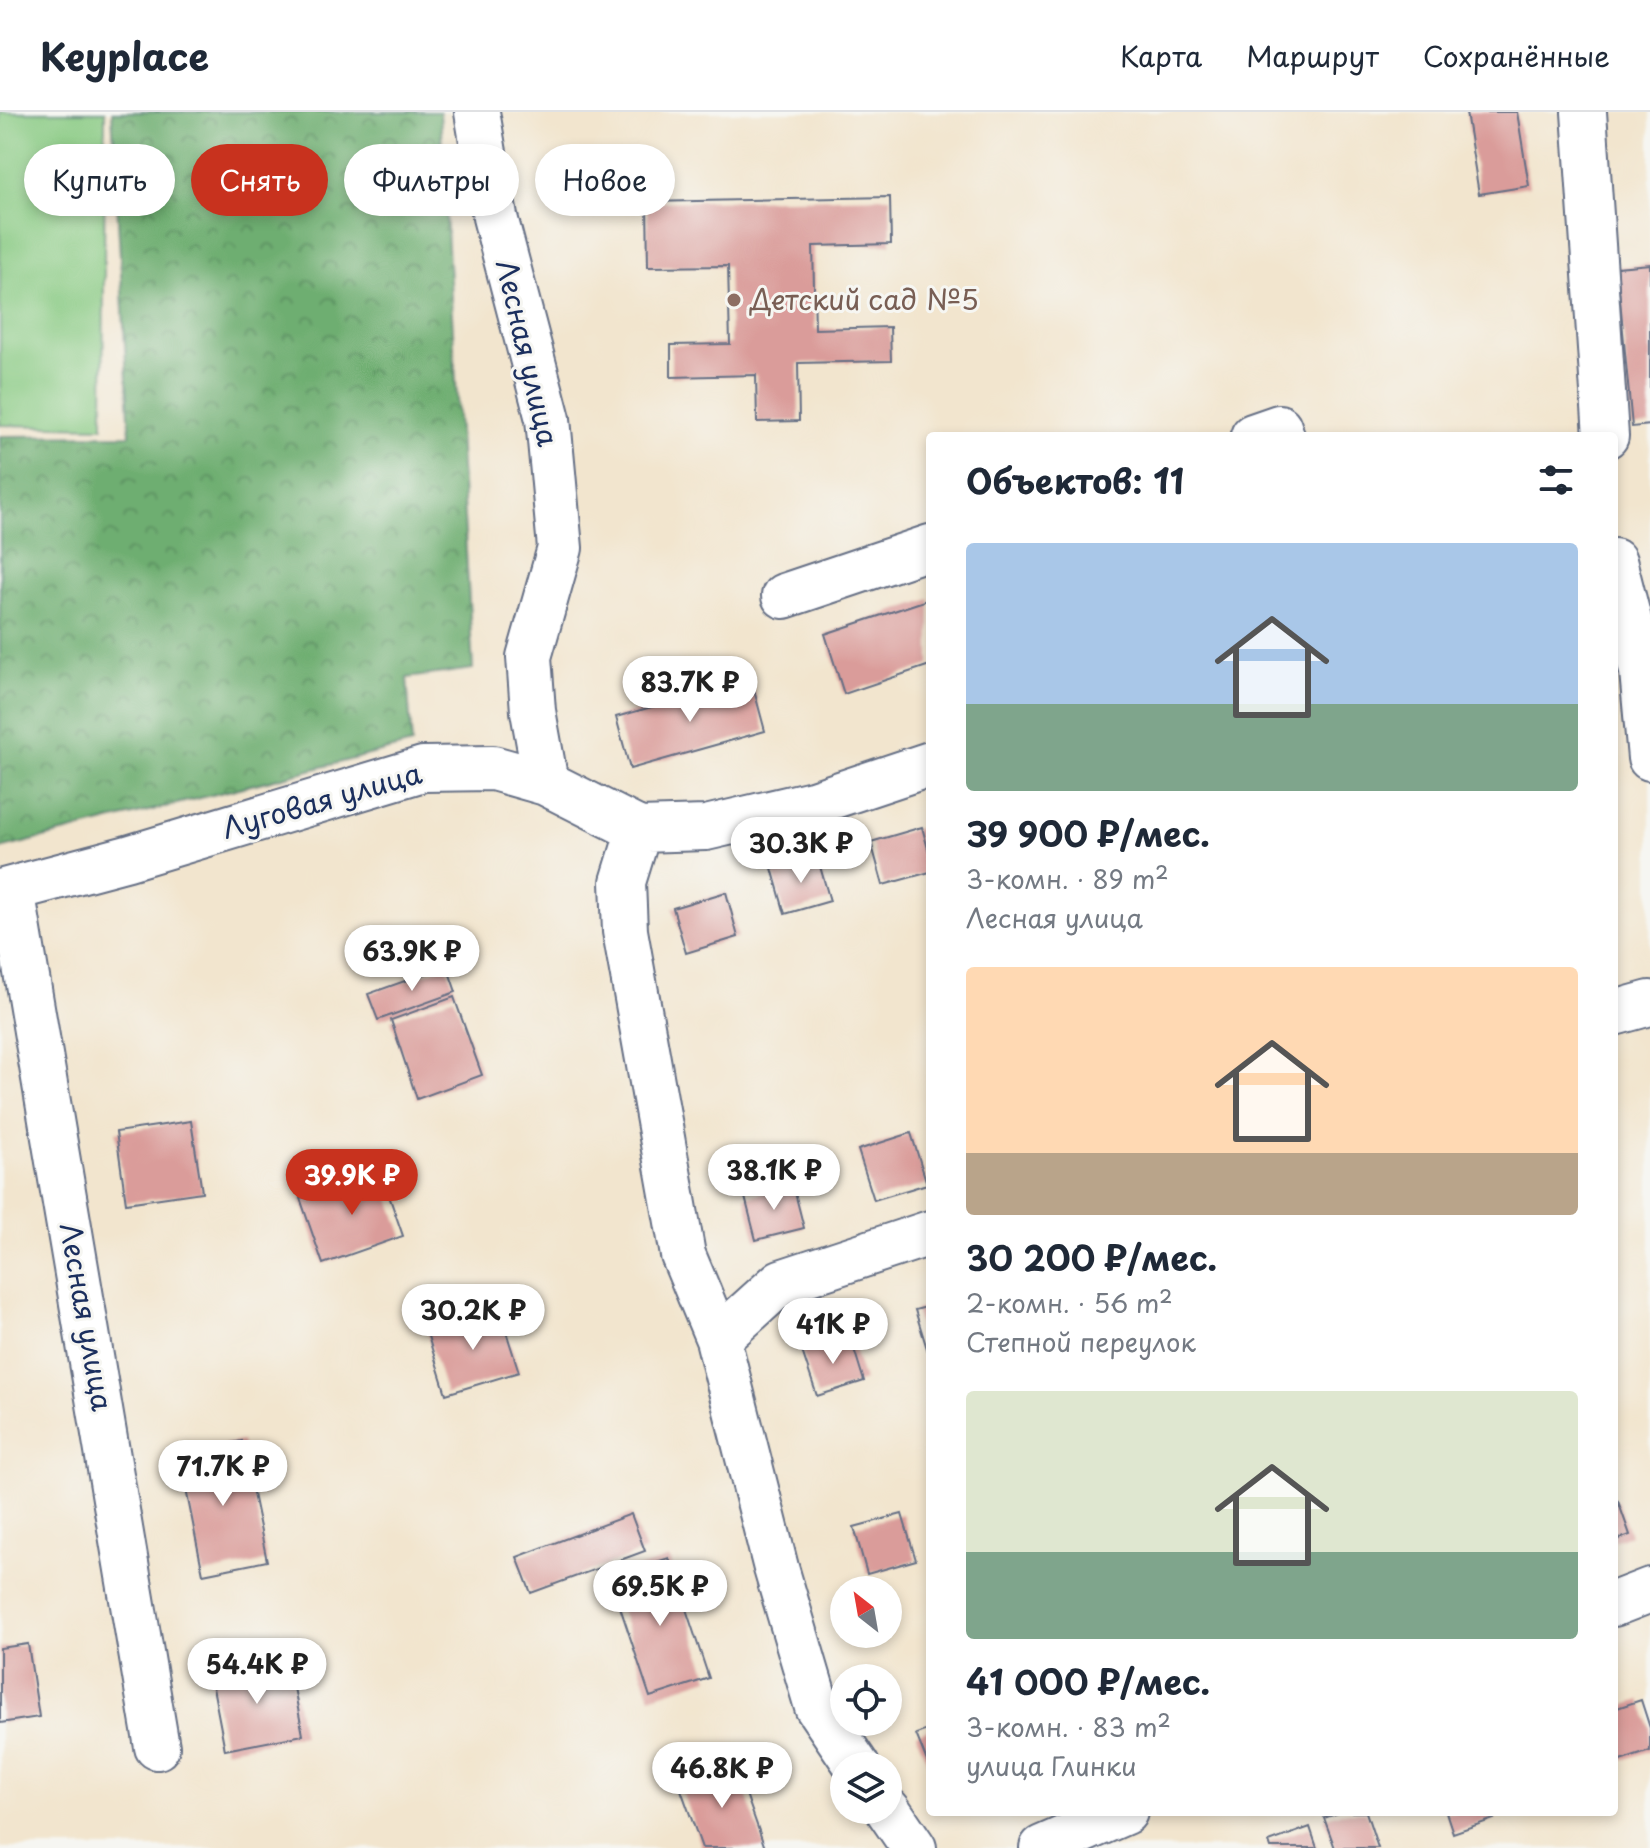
<!DOCTYPE html>
<html lang="ru">
<meta charset="utf-8">
<style>
body{margin:0;font-family:"Playpen Sans",sans-serif;background:#f2f2f3;color:#1f2937;height:100vh;display:flex;flex-direction:column;font-size:30px;white-space:nowrap}
*{box-sizing:border-box;margin:0}
p{font-size:26px;color:#747a83}
.icon{flex:none;width:44px;height:44px;fill:none;stroke:currentColor;stroke-width:2;stroke-linecap:round;stroke-linejoin:round}
.map{position:relative;flex:1;overflow:hidden}
.drawer{position:absolute;left:926px;top:320px;width:692px;height:1384px;display:flex;flex-direction:column;background:#fff;border-radius:8px;box-shadow:0 4px 12px #0003}
.drawer>*{flex:none}
.guide{position:absolute;left:24px;top:32px;width:760px;height:72px;display:flex;gap:16px}
.needle{width:52px;rotate:329deg}
.controls{position:absolute;left:830px;top:1464px;display:grid;gap:16px}
.controls a{display:grid;place-items:center;width:72px;height:72px;border-radius:50%;background:#fff;box-shadow:0 4px 12px #0003;font-size:40px}
.price{position:absolute;translate:-50% -68px;padding:0 18px;border-radius:28px;background:#fff;color:#222;font-size:26px;line-height:52px;filter:drop-shadow(0 2px 4px #0008)}
.price::after{content:'';position:absolute;left:50%;top:48px;width:24px;height:18px;margin-left:-12px;background:inherit;clip-path:polygon(0 0,100% 0,50% 100%)}
.price.selected{background:#c8321e;color:#fff}
ul{padding:0;list-style:none}
li{display:grid;align-content:center;gap:16px;height:424px;padding:0 40px}
li span{display:grid;place-items:center;height:248px;border-radius:8px;color:#555}
li>.icon{margin-inline-start:auto}
span .icon{width:144px;height:144px;fill:#fffc;stroke-width:1}
li b{font-size:34px}
h2{display:flex;justify-content:space-between;align-items:center;height:96px;padding:0 40px;font-size:34px}
.chip{padding:0 28px;border-radius:36px;background:#fff;box-shadow:0 4px 12px #0003;font-size:28px;line-height:72px}
.chip.selected{background:#c8321e;color:#fff}
header{display:flex;align-items:center;gap:48px;box-sizing:border-box;height:112px;padding:0 40px;background:#fff;border-bottom:2px solid #e0e1e3}
header strong{font-size:38px}
nav{display:flex;gap:44px;margin-inline-start:auto;font-size:28px}
.map>svg:first-child{display:block}
</style>
<header>
<strong>Keyplace</strong>
<nav><a>Карта</a><a>Маршрут</a><a>Сохранённые</a></nav>
</header>
<div class="map">
<svg width="1650" height="1736" viewBox="0 0 1650 1736">
<defs>
<pattern id="forest-crowns" width="20" height="18" patternUnits="userSpaceOnUse" patternTransform="scale(2)"><rect width="20" height="18" fill="#6eae71"/><path d="M2 6a3 3 0 1 1 6 0M12 15a3 3 0 1 1 6 0" fill="none" stroke="#5a8e60"/></pattern>
</defs>
<rect width="100%" height="100%" fill="#f6f6f2"/>
<filter id="ink" filterUnits="userSpaceOnUse"><feTurbulence type="fractalNoise" baseFrequency=".0125" numOctaves="2"/><feDisplacementMap in="SourceGraphic" scale="16" xChannelSelector="R" yChannelSelector="G"/><feConvolveMatrix kernelMatrix="1 2 1 2 8 2 1 2 1" color-interpolation-filters="sRGB"/></filter>
<filter id="wash" filterUnits="userSpaceOnUse"><feTurbulence type="fractalNoise" baseFrequency=".006" numOctaves="4" result="noise"/><feDisplacementMap in="SourceGraphic" scale="32" xChannelSelector="R" yChannelSelector="G"/><feGaussianBlur stdDeviation="1.8" result="paint"/><feColorMatrix in="noise" values="0 0 0 0 0 0 0 0 0 0 0 0 0 0 0 0 0 1.4 0 .05"/><feComposite in="paint" operator="in"/></filter>
<g filter="url(#wash)">
<rect width="100%" height="100%" fill="#f2e5ce"/>
<path fill="url(#forest-crowns)" stroke="#446e68" stroke-width="2" d="M112,0h328l33,557 -66,9 5,66 -412,105v-413l130,-1z"/>
<path fill="#89ca83" stroke="#527c70" stroke-width="2" d="M0,0h105l-2,315 -103,-2z"/>
<g id="blocks">
<path fill="#da9c9a" d="M1466,0h51l12,74 -50,8z
M890,85l1,47 -78,2 2,83 75,-2 1,34 -93,2 1,58 -42,1 -1,-47 -85,2v-32l59,-1 -2,-78 -80,1 -1,-65z
M1650,152v161l-18,2 -15,-160z
M930,487v66l-86,29 -19,-60z
M751,567l14,52 -135,38 -14,-52z
M922,715l8,29v16l-47,13 -12,-43z
M817,744l13,45 -45,13 -13,-46z
M726,780l12,45 -52,16 -13,-45z
M447,854l9,26 -78,28 -10,-26z
M454,885l28,78 -65,24 -26,-79z
M191,1009l11,71 -76,11 -10,-71z
M911,1021l16,51 -53,16 -16,-50z
M380,1058l23,66 -80,28 -23,-66z
M793,1073l11,43 -48,12 -11,-43z
M930,1194v49h-1l-14,-45z
M499,1198l20,62 -73,22 -19,-61z
M850,1224l14,45 -47,15 -15,-45z
M242,1329l25,120 -64,13 -24,-120z
M1618,1389l12,34 -16,6v-38z
M631,1402l14,37 -114,42 -14,-36z
M902,1402l14,46 -49,14 -13,-47z
M669,1446l40,120 -59,19 -40,-120z
M28,1532l11,73 -39,6v-75z
M289,1549l14,74 -78,15 -14,-73z
M1641,1588l9,28v23l-36,12v-54z
M930,1617v40l-14,-35z
M735,1651l30,85h-63l-23,-64z
M1341,1700h25l12,36h-43l-11,-30z
M1446,1700h45l3,7 -41,14z
M1310,1715l7,21h-46l-2,-6z"/>
</g>
</g>
<g filter="url(#ink)">
<use href="#blocks" fill-opacity="0" stroke="#666f85" stroke-width="2"/>
<g fill="none" stroke-linecap="round" stroke-linejoin="round">
<g stroke="#666f85" stroke-width="48">
<path id="minor" d="M477,0l18,105 53,202 12,129 -31,109 4,54 13,72
M1584,0l22,324
M1253,324l26,-9 3,9
M1614,449l28,110 8,87
M784,484l146,-49
M639,718l-16,52 2,49 58,324 35,84 58,229 41,139 40,59
M12,777l145,858
M0,780l128,-34 295,-89 70,-1 53,15 93,47 67,-2 107,-25 117,-39
M1614,901l36,-10
M718,1227l63,-57 149,-49
M1614,1492l36,-14
M888,1698l26,38
M1042,1736l83,-36"/>
</g>
<use href="#minor" stroke="#fff" stroke-width="44"/>
</g>
</g>
<circle fill="#8d6e63" stroke="#f6f6f2" stroke-width="3" cx="734" cy="188" r="8"/>
<g text-anchor="middle" stroke-width="6" stroke-linejoin="round" paint-order="stroke">
<g font-size="28" fill="#785e54" stroke="#f6f6f2" text-anchor="start">
<text x="750" y="198">Детский сад №5</text>
</g>
<g font-size="28" fill="#1b2f5e" stroke="#f6f6f2">
<text transform="translate(527 241) rotate(77)" y="10">Лесная улица</text>
<text transform="translate(322 689) rotate(-16)" y="10">Луговая улица</text>
<text transform="translate(86 1205) rotate(80)" y="10">Лесная улица</text>
</g>
</g>
</svg>
<div class="controls">
<a><svg class="needle" viewBox="-14 -14 28 28"><path d="M0-13l5 13h-10z" fill="#e53935"/><path d="M0 13l5-13h-10z" fill="#747a83"/></svg></a>
<a><svg class="icon" aria-label="locate" viewBox="0 0 24 24"><circle cx="12" cy="12" r="6"/><path d="M12 2v4M12 18v4M2 12h4M18 12h4"/></svg></a>
<a><svg class="icon" aria-label="layers" viewBox="0 0 24 24"><path d="M12 4l9 5-9 5-9-5zM3 14l9 5 9-5"/></svg></a>
</div>
<b class="price" style="left:690px;top:612px">83.7K ₽</b>
<b class="price" style="left:801px;top:773px">30.3K ₽</b>
<b class="price" style="left:412px;top:881px">63.9K ₽</b>
<b class="price" style="left:774px;top:1100px">38.1K ₽</b>
<b class="price selected" style="left:352px;top:1105px">39.9K ₽</b>
<b class="price" style="left:473px;top:1240px">30.2K ₽</b>
<b class="price" style="left:833px;top:1254px">41K ₽</b>
<b class="price" style="left:223px;top:1396px">71.7K ₽</b>
<b class="price" style="left:660px;top:1516px">69.5K ₽</b>
<b class="price" style="left:257px;top:1594px">54.4K ₽</b>
<b class="price" style="left:722px;top:1698px">46.8K ₽</b>
<div class="guide">
<a class="chip">Купить</a>
<a class="chip selected">Снять</a>
<a class="chip">Фильтры</a>
<a class="chip">Новое</a>
</div>
<section class="drawer">
<h2>Объектов: 11<svg class="icon" aria-label="filters" viewBox="0 0 24 24"><path d="M4 7h16M4 17h16"/><circle cx="9" cy="7" r="2"/><circle cx="15" cy="17" r="2"/></svg></h2>
<ul>
<li><span style="background:linear-gradient(#a9c7e8 65%,#7fa58c 0)"><svg class="icon" aria-label="home" viewBox="0 0 24 24"><path d="M3 11l9-7 9 7M6 9v11h12V9"/></svg></span><div><b>39 900 ₽/мес.</b><p>3-комн. · 89 m²</p><p>Лесная улица</p></div></li>
<li><span style="background:linear-gradient(#ffd9b3 75%,#b9a48a 0)"><svg class="icon" aria-label="home" viewBox="0 0 24 24"><path d="M3 11l9-7 9 7M6 9v11h12V9"/></svg></span><div><b>30 200 ₽/мес.</b><p>2-комн. · 56 m²</p><p>Степной переулок</p></div></li>
<li><span style="background:linear-gradient(#dfe7d0 65%,#7fa58c 0)"><svg class="icon" aria-label="home" viewBox="0 0 24 24"><path d="M3 11l9-7 9 7M6 9v11h12V9"/></svg></span><div><b>41 000 ₽/мес.</b><p>3-комн. · 83 m²</p><p>улица Глинки</p></div></li>
</ul>
</section>
</div>
